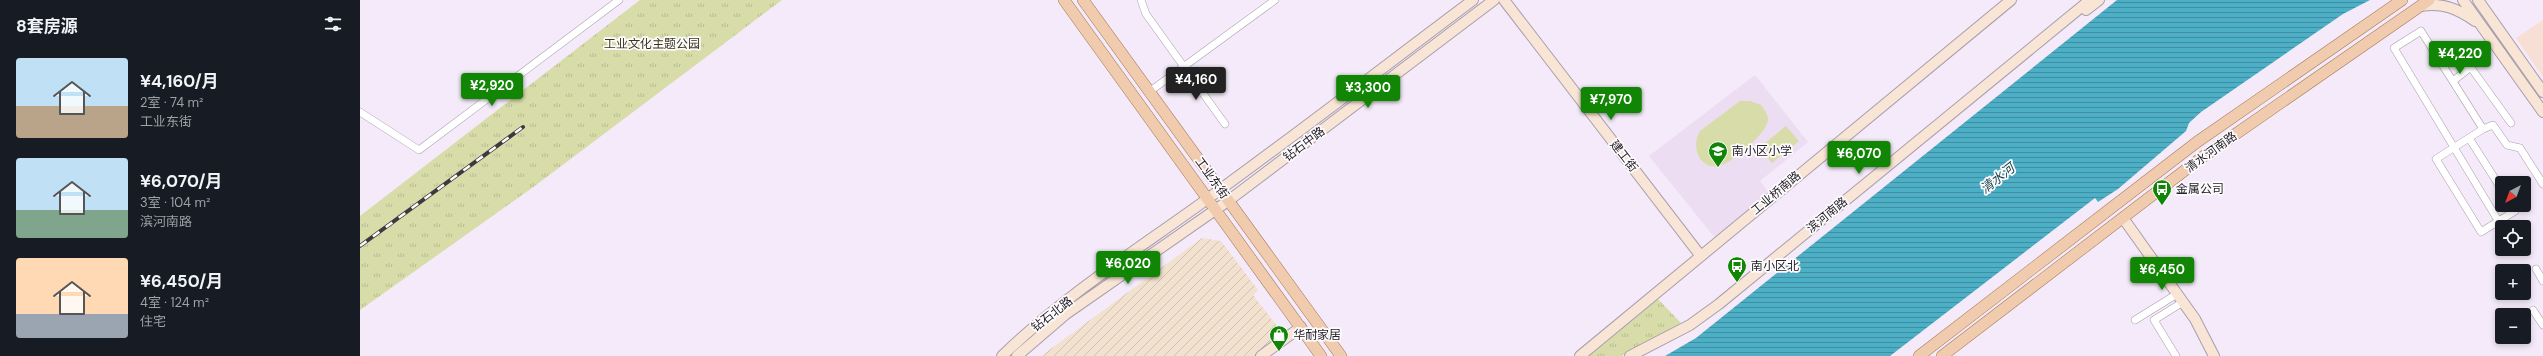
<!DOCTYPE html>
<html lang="zh">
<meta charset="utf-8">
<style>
body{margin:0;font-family:"DM Sans","Noto Sans SC",sans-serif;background:#242831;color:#f1f3f6;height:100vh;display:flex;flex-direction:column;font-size:15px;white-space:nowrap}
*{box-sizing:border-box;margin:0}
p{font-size:13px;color:#9ea1a6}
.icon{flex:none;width:22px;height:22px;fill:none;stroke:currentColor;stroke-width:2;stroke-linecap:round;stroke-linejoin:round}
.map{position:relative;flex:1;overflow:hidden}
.drawer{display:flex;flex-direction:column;background:#171b24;width:360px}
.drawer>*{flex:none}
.needle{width:26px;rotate:221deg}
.buttons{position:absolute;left:2135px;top:176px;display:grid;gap:8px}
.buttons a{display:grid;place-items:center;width:36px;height:36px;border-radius:4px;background:#171b24;box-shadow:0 2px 6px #0003;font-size:20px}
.price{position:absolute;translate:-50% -34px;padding:0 9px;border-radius:4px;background:#118604;color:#fff;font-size:13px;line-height:26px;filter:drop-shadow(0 1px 2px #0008)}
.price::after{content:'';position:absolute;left:50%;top:24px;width:12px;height:9px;margin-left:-6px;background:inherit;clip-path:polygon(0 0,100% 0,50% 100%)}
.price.active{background:#222;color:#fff}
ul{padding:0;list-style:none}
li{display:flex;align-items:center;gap:12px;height:100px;padding:0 16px}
li span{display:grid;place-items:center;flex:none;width:112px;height:80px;border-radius:4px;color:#555}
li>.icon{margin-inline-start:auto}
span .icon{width:48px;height:48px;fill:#fffc;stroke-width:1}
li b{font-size:17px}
h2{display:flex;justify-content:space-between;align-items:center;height:48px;padding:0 16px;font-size:17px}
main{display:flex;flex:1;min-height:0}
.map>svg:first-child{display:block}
</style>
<main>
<section class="drawer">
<h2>8套房源<svg class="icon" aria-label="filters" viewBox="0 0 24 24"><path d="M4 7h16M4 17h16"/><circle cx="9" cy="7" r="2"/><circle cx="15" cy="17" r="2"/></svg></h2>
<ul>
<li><span style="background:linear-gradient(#bfe0f5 60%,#b9a48a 0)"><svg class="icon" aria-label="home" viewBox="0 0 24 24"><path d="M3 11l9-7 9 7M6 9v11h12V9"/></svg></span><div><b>¥4,160/月</b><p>2室 · 74 m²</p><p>工业东街</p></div></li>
<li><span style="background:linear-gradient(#bfe0f5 65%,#7fa58c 0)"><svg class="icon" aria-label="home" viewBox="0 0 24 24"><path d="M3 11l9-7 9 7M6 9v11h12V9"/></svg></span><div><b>¥6,070/月</b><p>3室 · 104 m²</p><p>滨河南路</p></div></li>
<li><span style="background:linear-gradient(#ffd9b3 70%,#9aa5b1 0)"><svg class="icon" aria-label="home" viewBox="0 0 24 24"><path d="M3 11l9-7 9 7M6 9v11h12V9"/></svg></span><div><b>¥6,450/月</b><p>4室 · 124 m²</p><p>住宅</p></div></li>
</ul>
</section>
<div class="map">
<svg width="2183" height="356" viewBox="0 0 2183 356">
<defs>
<pattern id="industrial-furrows" width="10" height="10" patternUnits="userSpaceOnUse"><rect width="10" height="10" fill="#f3e1d0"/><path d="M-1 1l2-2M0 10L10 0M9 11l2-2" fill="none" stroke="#d0c1b3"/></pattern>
<pattern id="grass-tufts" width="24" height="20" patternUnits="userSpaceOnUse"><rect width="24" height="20" fill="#d7dca8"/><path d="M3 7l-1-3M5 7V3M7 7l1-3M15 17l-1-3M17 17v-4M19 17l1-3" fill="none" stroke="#b8bc91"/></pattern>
<pattern id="water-rules" width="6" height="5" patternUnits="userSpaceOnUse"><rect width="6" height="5" fill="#4dafc6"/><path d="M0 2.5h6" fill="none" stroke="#408ea1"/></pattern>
</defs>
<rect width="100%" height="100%" fill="#f4eaf9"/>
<path fill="#f7dfd5" d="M2183,20v57l-27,-39z"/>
<path fill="url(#industrial-furrows)" d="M842,238l19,3 37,49 -5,5 31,40 -30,21h-213z"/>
<path fill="#ecddf2" d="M1395,75l53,67 -48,39 10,13 -55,44 -66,-82z"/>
<path fill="url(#grass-tufts)" d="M280,0h142l-250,188 -172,122v-94z
M1298,299l23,24 -60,33h-32z"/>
<path fill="#d7dca8" d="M1380,101h10l11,4c3,4 7,9 7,14 1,13 -38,46 -50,47 -20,3 -27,-21 -18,-35z
M1426,126l13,15 -27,22 -13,-15z"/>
<path fill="url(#water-rules)" d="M1757,0h253l-27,14 -142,98 -12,11 -3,8 -68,58 -20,13 -3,-4 -205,158h-225l31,-18z"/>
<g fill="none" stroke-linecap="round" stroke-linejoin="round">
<g stroke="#a89eac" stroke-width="8">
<path id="street" d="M781,0l5,14 79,110
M2109,65l42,58
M2093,81l14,-11 4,-15 21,-15
M789,92l126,-92
M0,112l59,38 200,-150
M2123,129l-62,-98 -27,17 105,174
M2109,138l33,52
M2151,205l4,6 -34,21 -45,-73 47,-30 10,-4 14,20 13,3 23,36
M2176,269l7,12
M2173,310l10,15
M1775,320l42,-26
M1816,356l-22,-36 29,-18"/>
</g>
<g stroke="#a89eac" stroke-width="12">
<path id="secondary" d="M1144,0l196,255
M2103,0l80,112
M2118,0l65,92
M2061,6c21,-4 37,3 54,15
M1726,10l13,-10
M1763,218l72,101 19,37
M642,356c66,-64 146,-113 219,-167 85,-62 168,-126 252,-189
M657,356l49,-42 162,-113 266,-201
M901,356l40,-29
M1220,356l431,-356
M1270,356l60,-31 29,-21 371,-304"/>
</g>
<g stroke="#a4795a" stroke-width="12">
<path id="primary" d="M704,0l257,356
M723,0l258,356
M1559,356l278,-214 205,-142
M1582,356l259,-198 228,-158"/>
</g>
<use href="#street" stroke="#fff" stroke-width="7"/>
<use href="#secondary" stroke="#f8e5d6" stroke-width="10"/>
<use href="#primary" stroke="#f1cbad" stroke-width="11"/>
<g stroke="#3d393f" stroke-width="4">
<path id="rail" d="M0,246l163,-119"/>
</g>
<use href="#rail" stroke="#fdfbfe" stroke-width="2.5" stroke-dasharray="8" stroke-linecap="butt"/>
</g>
<defs>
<g id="school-pin" transform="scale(1)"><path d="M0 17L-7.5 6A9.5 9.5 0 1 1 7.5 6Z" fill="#118604" stroke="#fdfbfe"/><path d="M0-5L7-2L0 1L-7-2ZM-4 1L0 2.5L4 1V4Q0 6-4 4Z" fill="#fff"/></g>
<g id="bus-pin" transform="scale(1)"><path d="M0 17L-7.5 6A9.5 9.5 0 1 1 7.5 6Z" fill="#118604" stroke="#fdfbfe"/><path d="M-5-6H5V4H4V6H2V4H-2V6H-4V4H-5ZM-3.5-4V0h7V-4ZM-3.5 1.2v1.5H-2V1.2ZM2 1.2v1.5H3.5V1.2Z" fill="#fff"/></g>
<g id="shop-pin" transform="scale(1)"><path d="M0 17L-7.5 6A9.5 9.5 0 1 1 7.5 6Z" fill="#118604" stroke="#fdfbfe"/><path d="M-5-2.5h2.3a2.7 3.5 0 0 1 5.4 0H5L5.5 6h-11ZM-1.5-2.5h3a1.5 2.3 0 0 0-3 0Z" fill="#fff"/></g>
</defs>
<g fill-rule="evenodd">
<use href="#school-pin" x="1358" y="151"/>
<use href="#bus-pin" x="1802" y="189"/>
<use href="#bus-pin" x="1377" y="266"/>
<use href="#shop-pin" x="919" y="335"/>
</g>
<g text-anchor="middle" stroke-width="3.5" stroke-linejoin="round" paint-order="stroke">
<g font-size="12" fill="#353717" stroke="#fdfbfe">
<text x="292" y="48">工业文化主题公园</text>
</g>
<g font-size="12" fill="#252227" stroke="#fdfbfe">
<text transform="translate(944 144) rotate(-37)" y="4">钻石中路</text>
<text transform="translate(1851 152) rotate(-36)" y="4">清水河南路</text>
<text transform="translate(1264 156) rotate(52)" y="4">建工街</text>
<text transform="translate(852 178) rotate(54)" y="4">工业东街</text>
<text transform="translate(1416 193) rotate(-40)" y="4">工业桥南路</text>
<text transform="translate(1467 215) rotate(-39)" y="4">滨河南路</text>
<text transform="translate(692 314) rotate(-38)" y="4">钻石北路</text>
</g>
<g font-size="12" fill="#252227" stroke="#fdfbfe" text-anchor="start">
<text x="1372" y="155">南小区小学</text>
<text x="1816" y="193">金属公司</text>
<text x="1391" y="270">南小区北</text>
<text x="933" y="339">华耐家居</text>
</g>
<g font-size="13" font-style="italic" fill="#0f3d47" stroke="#fdfbfe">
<text transform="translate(1637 178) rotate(-38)" y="5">清水河</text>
</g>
</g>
</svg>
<div class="buttons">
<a><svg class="needle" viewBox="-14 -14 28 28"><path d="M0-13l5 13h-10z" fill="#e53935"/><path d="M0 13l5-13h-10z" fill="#9ea1a6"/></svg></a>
<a><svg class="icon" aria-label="locate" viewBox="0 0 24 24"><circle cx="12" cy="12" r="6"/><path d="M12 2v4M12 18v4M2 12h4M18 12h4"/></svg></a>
<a>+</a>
<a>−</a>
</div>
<b class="price" style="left:2100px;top:75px">¥4,220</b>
<b class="price active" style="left:836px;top:101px">¥4,160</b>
<b class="price" style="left:132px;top:107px">¥2,920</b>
<b class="price" style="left:1008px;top:109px">¥3,300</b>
<b class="price" style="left:1251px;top:121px">¥7,970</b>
<b class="price" style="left:1499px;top:175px">¥6,070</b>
<b class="price" style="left:768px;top:285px">¥6,020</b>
<b class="price" style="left:1802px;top:291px">¥6,450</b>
</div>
</main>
